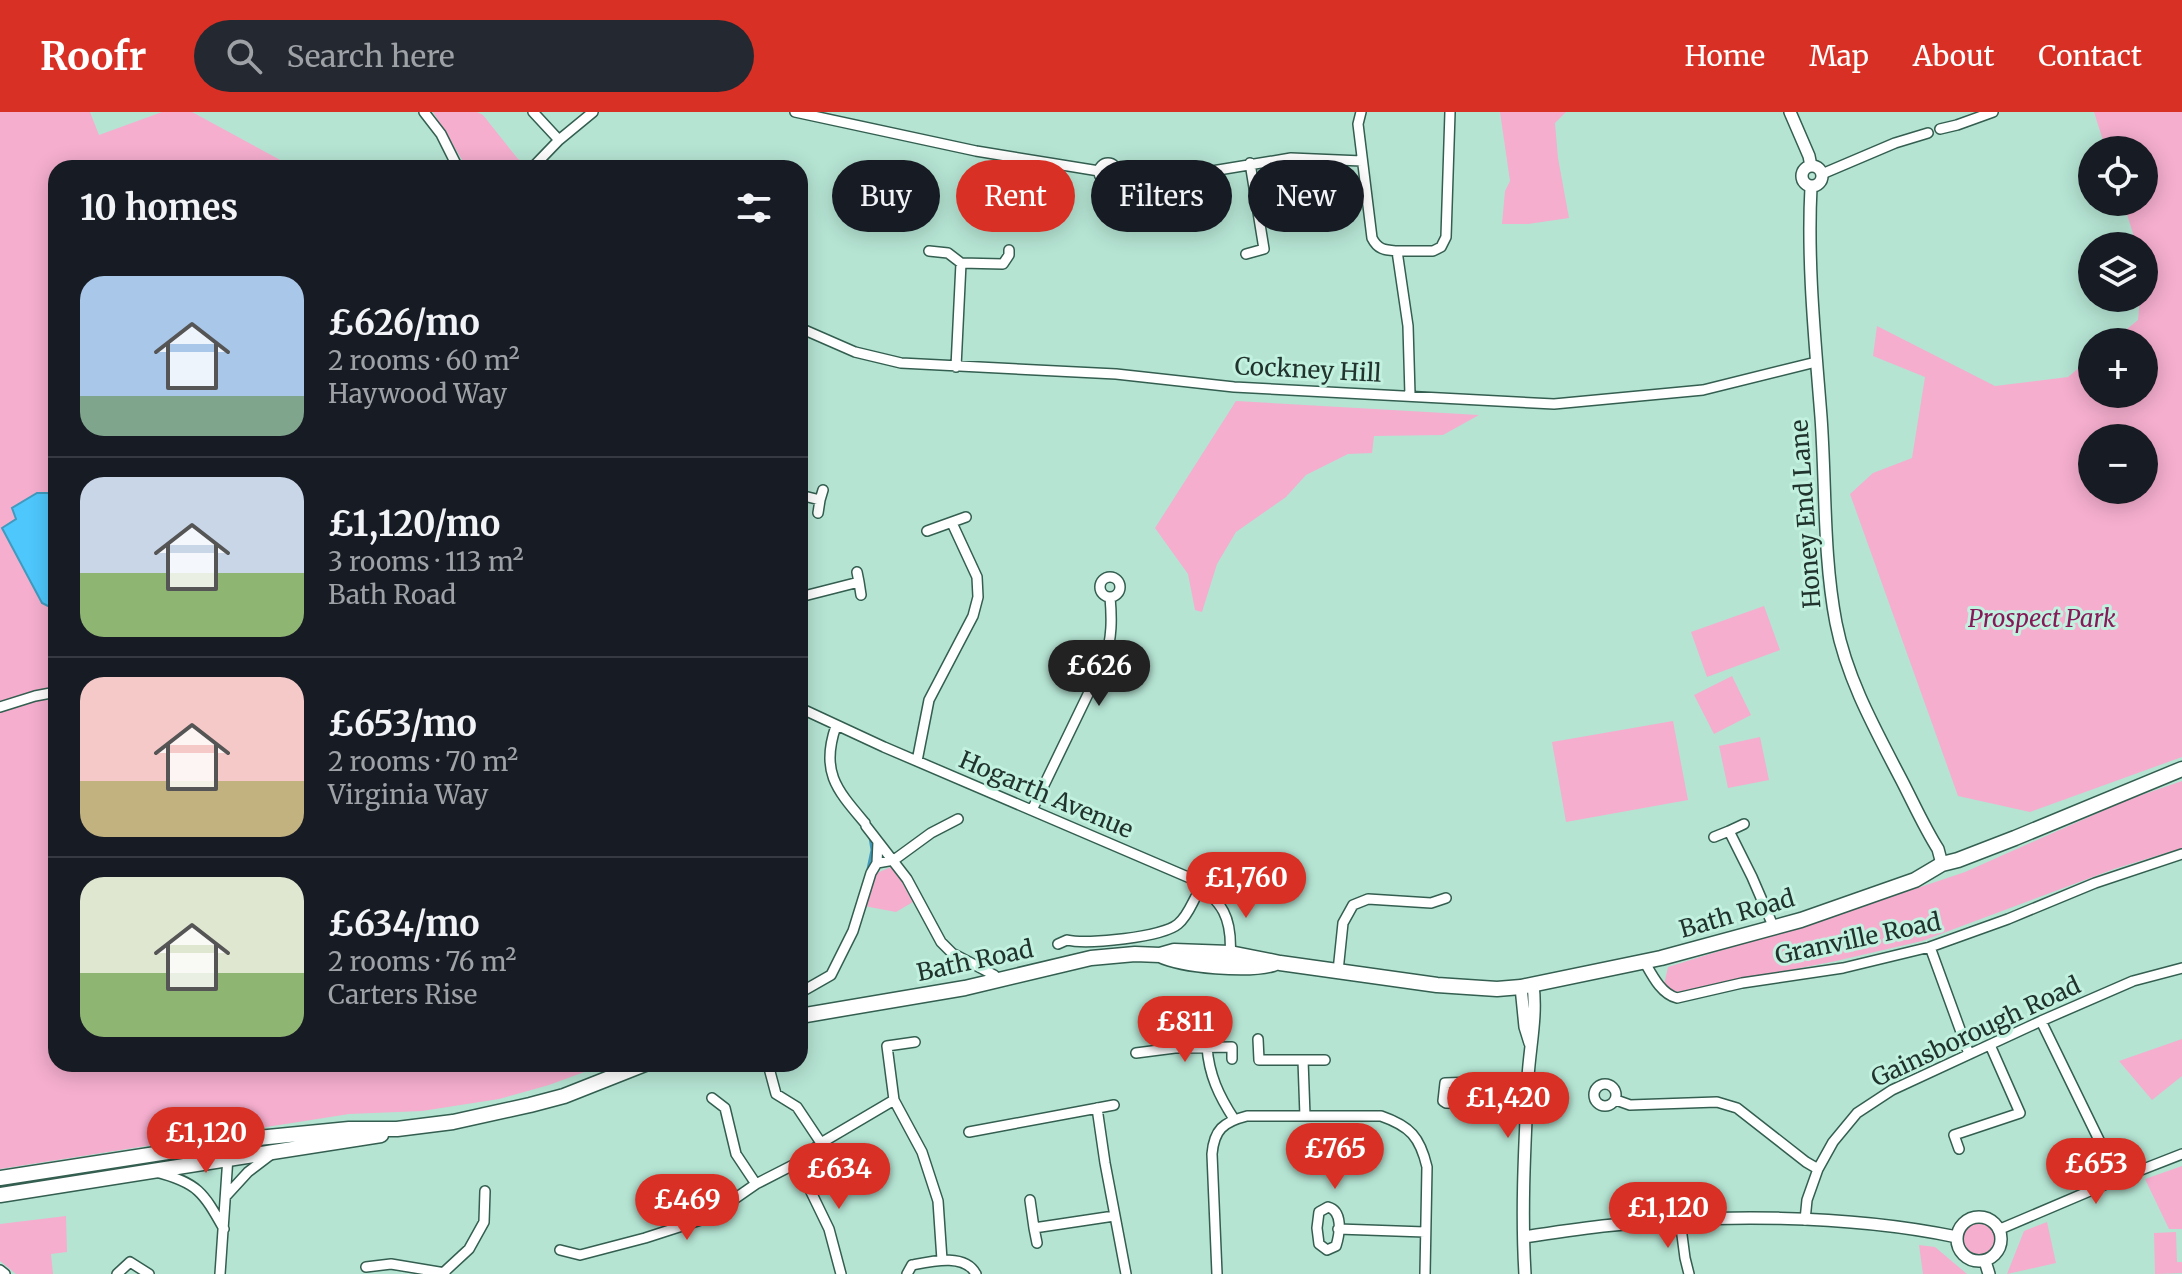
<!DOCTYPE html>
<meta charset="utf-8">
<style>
body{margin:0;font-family:Merriweather,serif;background:#242831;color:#f1f3f6;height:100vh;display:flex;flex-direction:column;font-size:30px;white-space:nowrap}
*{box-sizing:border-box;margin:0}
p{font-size:26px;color:#9ea1a6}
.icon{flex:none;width:44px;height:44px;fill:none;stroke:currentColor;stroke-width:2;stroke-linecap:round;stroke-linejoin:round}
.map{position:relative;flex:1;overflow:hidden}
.drawer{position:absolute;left:48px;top:48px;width:760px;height:912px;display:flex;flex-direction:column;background:#171b24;border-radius:24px;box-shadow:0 4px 20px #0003}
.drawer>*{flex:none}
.guide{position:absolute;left:832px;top:48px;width:760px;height:72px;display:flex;gap:16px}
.buttons{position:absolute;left:2078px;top:24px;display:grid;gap:16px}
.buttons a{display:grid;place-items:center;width:80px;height:80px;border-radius:50%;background:#171b24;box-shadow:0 4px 20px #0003;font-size:40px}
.price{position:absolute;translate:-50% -68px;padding:0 18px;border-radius:28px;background:#d93025;color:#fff;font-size:26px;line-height:52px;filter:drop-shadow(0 2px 4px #0008)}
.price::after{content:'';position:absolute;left:50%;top:48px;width:24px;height:18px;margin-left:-12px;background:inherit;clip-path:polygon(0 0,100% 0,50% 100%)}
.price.selected{background:#222;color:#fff}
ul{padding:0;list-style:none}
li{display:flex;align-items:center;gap:24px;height:200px;padding:0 32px}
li+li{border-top:2px solid #363941}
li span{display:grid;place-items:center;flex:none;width:224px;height:160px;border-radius:24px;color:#555}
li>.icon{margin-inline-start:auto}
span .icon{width:96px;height:96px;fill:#fffc;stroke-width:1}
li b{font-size:34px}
h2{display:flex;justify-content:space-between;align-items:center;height:96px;padding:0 32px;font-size:34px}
.pill{padding:0 28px;border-radius:36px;background:#171b24;box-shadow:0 4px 20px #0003;font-size:28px;line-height:72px}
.pill.selected{background:#d93025;color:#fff}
header{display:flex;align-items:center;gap:48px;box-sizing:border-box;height:112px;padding:0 40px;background:#d93025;color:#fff}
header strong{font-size:38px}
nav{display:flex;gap:44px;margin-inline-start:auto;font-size:28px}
.search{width:560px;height:72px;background:#242831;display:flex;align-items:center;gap:20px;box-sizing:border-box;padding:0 28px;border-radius:44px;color:#9ea1a6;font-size:30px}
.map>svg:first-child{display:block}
</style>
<header>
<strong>Roofr</strong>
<div class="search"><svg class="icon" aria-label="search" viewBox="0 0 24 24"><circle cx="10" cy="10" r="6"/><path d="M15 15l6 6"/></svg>Search here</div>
<nav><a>Home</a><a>Map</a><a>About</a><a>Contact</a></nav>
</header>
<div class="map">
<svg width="2182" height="1162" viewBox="0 0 2182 1162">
<rect width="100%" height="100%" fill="#b5e4d3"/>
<path fill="#f5aece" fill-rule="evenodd" d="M0,0h90l9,23 63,-23h30l103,56h-239v896h550l-57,21 -50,14 -77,12 -73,3 -349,55z
M433,0h44l6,3 35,44 6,3 -4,6h-53z
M1500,0h66l-11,11 3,35 11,60 -41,6h-26l3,-33 5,-10z
M2094,0h88v645l-152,55 -72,-16 -108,-302 23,-21 39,-15 13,-81 -52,-21 4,-30 118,60 73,-9 24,-20v37h52v-52h-33l27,-22 2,-22h4v-52h-7l-14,-44h21v-52h-38zM2092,326h52v52h-52z
M1236,289l243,14 -36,20 -69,1 -2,17 -24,1 -42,21 -20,22 -50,35 -19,32 -15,48 -7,-2 -7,-36 -33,-46z
M1764,494l16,44 -73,27 -16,-45z
M1732,564l19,39 -37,19 -20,-39z
M1673,609l15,79 -122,22 -14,-80z
M1760,625l9,43 -41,8 -9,-42z
M2182,669v67l-68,21 -192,72 -86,20 -159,31 -9,-2 -4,-5 4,-18 199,-62 98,-33 162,-72z
M893,754l20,36 -17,10 -32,-6 13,-33z
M2182,927v37l-30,24 -33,-39z
M2182,1054v63h-13l-24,-50z
M66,1104l1,36 -16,2 2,20h-37l-16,-13v-37z
M2047,1110l9,41 -49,11 17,-43z
M1961 1128a18 18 0 1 1 36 0a18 18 0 1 1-36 0Z
M2176,1120l1,30h5v11l-27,1 -1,-41z
M1919,1133l16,2 32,27h-44z"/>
<path fill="#4ec7fc" stroke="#409bbe" stroke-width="2" d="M37,381h11l8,10v112l-2,-6 -12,-6 -40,-75 14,-9 -4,-11z"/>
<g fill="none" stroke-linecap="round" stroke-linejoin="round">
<path stroke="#409bbe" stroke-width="3" d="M868,757l4,-19 -2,-13"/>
<g stroke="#335e50" stroke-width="12">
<path id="minor" d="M424,0l17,22 17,34
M533,0l26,28
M795,0l181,39 123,20
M1361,0l-3,12 14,114c6,12 13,12 25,13l11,75 2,69
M1940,17l17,-4 36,-13
M1099 60a9 9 0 1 1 18 0a9 9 0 1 1-18 0Z
M532,56l27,-28 34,-28
M1118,62l46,2 30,-2 97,-16 71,3
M1822,62l73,-31 33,-10
M929,139l19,2 13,10 -5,104
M1397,139h36l8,-4 5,-10 4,-125
M1246,142l18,-5 -14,-86
M961,151l42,1 6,-9v-5
M800,216l55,24 46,11 215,11 118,13 320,17 149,-14 113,-28
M800,383l20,5 3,-10
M818,401l2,-13
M927,419l39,-14
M1100 475a10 10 0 1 1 20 0a10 10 0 1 1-20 0Z
M859,470l2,13
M800,485l59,-15 -2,-10
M0,595l35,-11 21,-4
M800,596l84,39 306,131c33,24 43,39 40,80
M836,614c-16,46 1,64 29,97
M917,649l12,-61 44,-84 5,-19 -1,-20 -25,-54
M1032,698l73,-151c7,-21 7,-40 5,-62
M1744,712l-15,7 23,46 22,51
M866,714l41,53 34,63 11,11 42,22 5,5
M1714,725l15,-6
M877,751l17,-3 37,-27 27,-14
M1058,832l9,-4c20,5 96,-3 111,-16 12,-10 15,-26 24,-37
M1930,835l39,107
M1644,849c8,14 17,33 33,37l65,-15 101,-15 87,-21 78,-28 87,-36 87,-29
M1338,859l5,-48 10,-18 15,-6 63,4 15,-5
M800,884l3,-5 28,-16 22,-44 18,-58 6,-10 1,-21
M2041,909l77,158
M1258,927l1,21h66
M915,930l-28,4 7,54 28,52 16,49 4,59
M1207,935c2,28 12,49 27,72
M1136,941l39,-5 57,-1v12
M1303,948l2,56
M769,956l7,26 21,13 24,36
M1594 983a11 11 0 1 1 22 0a11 11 0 1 1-22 0Z
M1480,982l-2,-11 -2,-1 -31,1 -2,18 3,2 32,1 2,-10 10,1
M1503,984l24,2
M712,986l13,10 11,46 20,30
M1616,988l14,5 87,-3 20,6 69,54 12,7
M1097,996l8,55 21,111
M969,1020l145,-27
M1959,1037l-5,-14 66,-22 -30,-68
M797,1051l32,66 12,45
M156,1060c42,11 47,20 68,57
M226,1084l22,-24 25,-19
M1030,1088l4,28 80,-12
M1328,1095c15,4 12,26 8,39l-9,4 -8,-6 -2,-16 2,-16z
M1680,1108l5,38 4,16
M1805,1108l2,-20 11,-31 15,-27 24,-29 35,-23 149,-69 92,-40 49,-13
M1034,1116l3,15
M1338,1117l87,3
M1998,1118l120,-51 64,-25
M560,1138l20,5 65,-17 62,-20 49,-34 41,-21 24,-20 73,-43
M366,1155l25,-3 54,9
M0,1158l5,4
M117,1162l13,-12 19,12
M220,1162l9,-132
M442,1162l27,-25 15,-27 1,-31
M907,1162l5,-9c20,-4 53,-12 64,9
M1217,1162l-5,-120c2,-24 11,-32 35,-38h134c29,10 39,21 46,51l-2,107"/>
</g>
<g stroke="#335e50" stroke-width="14">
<path id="tertiary" d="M1790,0l19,44 2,10
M1802 64a10 10 0 1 1 20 0a10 10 0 1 1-20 0Z
M1811,75c-4,76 4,153 10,230 5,69 2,138 15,206 11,56 39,106 65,156 12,23 23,48 37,70l4,15
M1521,875l4,40 5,16
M1957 1127a22 22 0 1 1 44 0a22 22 0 1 1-44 0Z
M1524,1125c26,-4 53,-8 79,-11 111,-12 244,-12 354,11
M1985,1149l4,13
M1525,1162c-4,-66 0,-132 3,-197 2,-32 9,-61 5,-92"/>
</g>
<g stroke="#335e50" stroke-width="17">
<path id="primary" d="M1160,843c23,11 88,16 113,9
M800,904l165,-28 126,-30 44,-4 25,1 14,-4 56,2 50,10 157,22 60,4 24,-2 140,-29 140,-38 114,-40 27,-16 16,-4 57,-22 167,-69
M0,1066l258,-40 91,-9h48l56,-7 77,-17 34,-9 81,-32
M0,1083l381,-60"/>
</g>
<use href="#minor" stroke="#fff" stroke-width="9"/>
<use href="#tertiary" stroke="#fff" stroke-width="11"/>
<use href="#primary" stroke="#fff" stroke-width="14"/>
</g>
<g text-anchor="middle" stroke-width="6" stroke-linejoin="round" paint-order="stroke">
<g font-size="24" fill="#21332d" stroke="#c2f1e0">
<text transform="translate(1308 258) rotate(3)" y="8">Cockney Hill</text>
<text transform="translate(1806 402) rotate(-94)" y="8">Honey End Lane</text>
<text transform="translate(1046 683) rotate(23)" y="8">Hogarth Avenue</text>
<text transform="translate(1737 802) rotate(-16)" y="8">Bath Road</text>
<text transform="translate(1858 827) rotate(-12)" y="8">Granville Road</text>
<text transform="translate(975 849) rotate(-12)" y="8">Bath Road</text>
<text transform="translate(1976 920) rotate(-25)" y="8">Gainsborough Road</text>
</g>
<g font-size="24" font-style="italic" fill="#861958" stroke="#c2f1e0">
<text x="2042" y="515">Prospect Park</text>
</g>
</g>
</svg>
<div class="buttons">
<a><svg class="icon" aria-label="locate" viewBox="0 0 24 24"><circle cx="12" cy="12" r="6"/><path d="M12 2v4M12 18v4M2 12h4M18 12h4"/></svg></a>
<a><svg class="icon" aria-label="layers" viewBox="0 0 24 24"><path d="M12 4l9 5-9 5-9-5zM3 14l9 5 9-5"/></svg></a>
<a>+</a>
<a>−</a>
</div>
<b class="price selected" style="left:1099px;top:596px">£626</b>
<b class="price" style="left:1246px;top:808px">£1,760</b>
<b class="price" style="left:1185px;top:952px">£811</b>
<b class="price" style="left:1508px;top:1028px">£1,420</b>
<b class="price" style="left:206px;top:1063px">£1,120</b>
<b class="price" style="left:1335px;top:1079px">£765</b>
<b class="price" style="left:2096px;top:1094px">£653</b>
<b class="price" style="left:839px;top:1099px">£634</b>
<b class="price" style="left:687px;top:1130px">£469</b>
<b class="price" style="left:1668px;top:1138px">£1,120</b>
<div class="guide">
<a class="pill">Buy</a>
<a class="pill selected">Rent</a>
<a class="pill">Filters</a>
<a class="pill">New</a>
</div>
<section class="drawer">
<h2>10 homes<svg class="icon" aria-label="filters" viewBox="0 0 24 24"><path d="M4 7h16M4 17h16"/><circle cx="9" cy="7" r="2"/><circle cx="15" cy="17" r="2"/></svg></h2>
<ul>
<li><span style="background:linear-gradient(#a9c7e8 75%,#7fa58c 0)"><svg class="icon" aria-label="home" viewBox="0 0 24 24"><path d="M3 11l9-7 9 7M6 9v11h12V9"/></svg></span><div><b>£626/mo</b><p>2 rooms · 60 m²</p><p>Haywood Way</p></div></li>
<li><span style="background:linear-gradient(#c9d6e8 60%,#8fb573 0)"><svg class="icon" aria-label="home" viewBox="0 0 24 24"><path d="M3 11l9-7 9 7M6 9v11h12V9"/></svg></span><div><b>£1,120/mo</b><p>3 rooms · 113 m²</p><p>Bath Road</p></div></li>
<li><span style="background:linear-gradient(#f6c9c9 65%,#c2b280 0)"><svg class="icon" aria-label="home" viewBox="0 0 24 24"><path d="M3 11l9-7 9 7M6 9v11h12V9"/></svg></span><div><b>£653/mo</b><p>2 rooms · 70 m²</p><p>Virginia Way</p></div></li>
<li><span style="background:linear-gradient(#dfe7d0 60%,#8fb573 0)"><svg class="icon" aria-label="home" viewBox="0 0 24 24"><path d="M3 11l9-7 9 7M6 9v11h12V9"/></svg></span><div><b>£634/mo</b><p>2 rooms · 76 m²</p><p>Carters Rise</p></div></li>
</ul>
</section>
</div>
